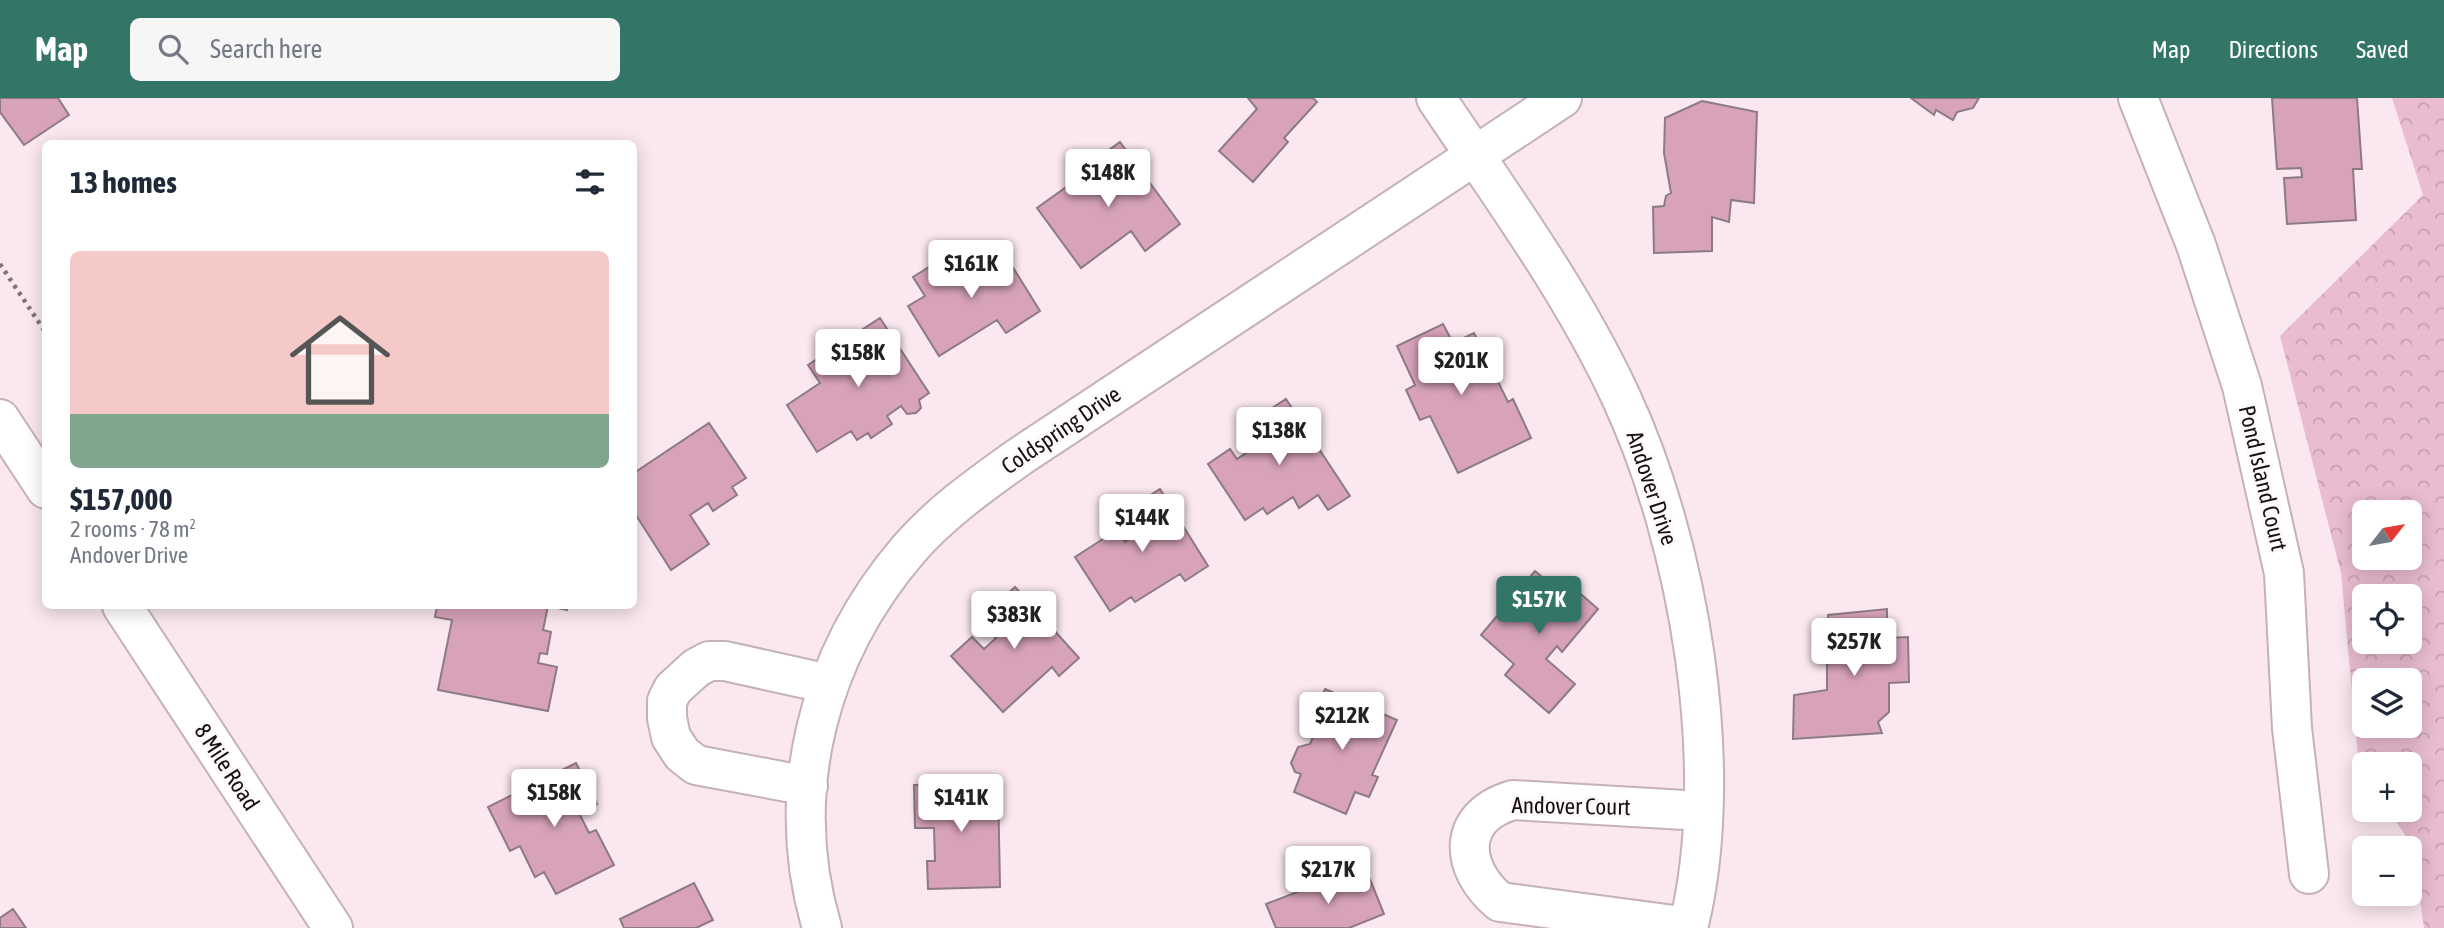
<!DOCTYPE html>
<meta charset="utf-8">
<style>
body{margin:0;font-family:"Asap Condensed",sans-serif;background:#f6f6f7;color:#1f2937;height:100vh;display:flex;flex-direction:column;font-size:26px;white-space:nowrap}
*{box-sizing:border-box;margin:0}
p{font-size:23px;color:#747a83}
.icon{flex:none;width:38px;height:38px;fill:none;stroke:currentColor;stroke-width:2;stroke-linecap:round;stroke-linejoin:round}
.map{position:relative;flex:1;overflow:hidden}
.drawer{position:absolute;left:42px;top:42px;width:595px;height:469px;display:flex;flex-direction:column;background:#fff;border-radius:10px;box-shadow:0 4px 18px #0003}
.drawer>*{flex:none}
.needle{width:46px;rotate:59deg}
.fabs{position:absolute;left:2352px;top:402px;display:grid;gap:14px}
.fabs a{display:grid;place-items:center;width:70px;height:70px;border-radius:10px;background:#fff;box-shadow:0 4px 18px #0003;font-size:35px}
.price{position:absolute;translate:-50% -60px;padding:0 16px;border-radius:7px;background:#fff;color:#222;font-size:23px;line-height:46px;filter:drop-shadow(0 2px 4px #0008)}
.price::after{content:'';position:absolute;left:50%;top:42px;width:21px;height:16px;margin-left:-10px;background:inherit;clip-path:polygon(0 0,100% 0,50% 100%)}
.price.active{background:#337566;color:#fff}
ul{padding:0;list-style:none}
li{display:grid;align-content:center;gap:14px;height:371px;padding:0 28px}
li span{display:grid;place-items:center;height:217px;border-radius:10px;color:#555}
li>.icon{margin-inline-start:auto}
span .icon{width:126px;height:126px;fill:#fffc;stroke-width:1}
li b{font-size:30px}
h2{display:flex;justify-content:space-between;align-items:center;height:84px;padding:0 28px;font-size:30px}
header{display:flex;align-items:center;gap:42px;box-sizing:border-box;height:98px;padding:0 35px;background:#337566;color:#fff}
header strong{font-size:33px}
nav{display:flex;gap:38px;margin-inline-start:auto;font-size:24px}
.search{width:490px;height:63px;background:#f6f6f7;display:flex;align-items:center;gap:18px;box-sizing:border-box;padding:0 24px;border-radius:10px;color:#747a83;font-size:26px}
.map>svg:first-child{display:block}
</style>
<header>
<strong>Map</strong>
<div class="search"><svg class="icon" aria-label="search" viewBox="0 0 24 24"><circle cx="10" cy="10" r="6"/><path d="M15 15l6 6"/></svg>Search here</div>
<nav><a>Map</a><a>Directions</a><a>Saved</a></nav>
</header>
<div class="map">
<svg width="2444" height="830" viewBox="0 0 2444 830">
<defs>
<pattern id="forest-crowns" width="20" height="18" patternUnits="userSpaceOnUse" patternTransform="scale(1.75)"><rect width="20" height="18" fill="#e9bcd0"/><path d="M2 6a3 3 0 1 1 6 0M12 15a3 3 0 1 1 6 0" fill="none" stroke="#c7a1b2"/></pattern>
</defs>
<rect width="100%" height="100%" fill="#fae7ef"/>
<path fill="url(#forest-crowns)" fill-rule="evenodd" d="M2392,0h52v830h-20l-12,-83 -24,-35h22v-45h-46v10l-5,-7 -18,-195 -61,-237 143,-141zM2364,415h46v45h-46zM2364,499h46v45h-46zM2364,583h46v45h-46z"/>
<path fill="#d7a2ba" stroke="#8c7b82" stroke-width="2" d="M0,0h58l11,17 -45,30 -24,-33z
M1248,0h65l4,4 -33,36 4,4 -35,40 -34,-31 38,-42z
M1911,0h68l-6,10 -16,4 -4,8 -17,-10 -2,5z
M2272,0h85l5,71h-9l3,51 -69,4 -3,-46 18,-1 -1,-9 -24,1z
M1702,3l55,11 -3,91 -23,-3 -2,22 -17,-5v34l-58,2 -1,-46 11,-1 2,-10 5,-3 -7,-40 1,-35z
M1120,44l60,82 -35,27 -14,-20 -50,37 -44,-60 64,-46 -3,-4z
M999,147l41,66 -34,22 -9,-13 -58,36 -31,-50 17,-10 -12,-19 29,-18 10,16z
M880,220l49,75 -10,7 2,8 -5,5 -9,1 -6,-8 -14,10 5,8 -21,14 -3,-5 -11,7 -6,-9 -34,21 -30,-47 33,-22 -12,-18 26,-17 4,5 19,-13 -3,-5z
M1443,226l10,19 21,-10 34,69 5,-3 18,39 -73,35 -28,-57 -10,4 -14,-30 9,-5 -18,-39z
M1286,301l64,97 -22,14 -10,-15 -19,13 -6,-11 -26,17 -4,-6 -18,12 -37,-56 22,-15 7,10 25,-17 -13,-19z
M709,325l37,55 -14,9 5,8 -24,16 -5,-8 -18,12 19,29 -38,26 -37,-58v-39z
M1160,391l48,77 -23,15 -5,-7 -45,28 -4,-5 -21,14 -35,-54 42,-27 8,12 7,-5 -13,-21z
M1535,473l24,20 8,-9 31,27 -36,43 -5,-6 -11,13 29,25 -26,29 -44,-38 9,-11 -33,-29z
M1015,489l64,71 -20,18 -7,-9 -49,45 -52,-56 21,-19 12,12 12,-11 -17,-18z
M437,508h130v4l-19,-4 -5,24 8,2 -4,22 -7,-1 -2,10 19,4 -9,44 -110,-21 14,-70 -17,-3z
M1887,511v29l21,-1 1,45 -20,1v29l-11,10 4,11 -89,6 1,-44 33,-5v-27l-6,-10 8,-13 -1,-25z
M1325,591l72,31 -25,55 6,2 -9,20 -14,-5 -9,22 -52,-22 7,-18 -6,-2 -4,-9 7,-16 12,-3 7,-16 -7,-3z
M576,665l21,41 -18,9 10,20 7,-3 18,35 -58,29 -12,-22 -9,5 -15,-31 -10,5 -22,-44z
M998,685l2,104 -72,2 -1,-28h8l-1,-33h-19l-1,-43z
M1367,774l17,42 -35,14h-73l-10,-24 49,-19 2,6z
M694,785l19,37 -17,8h-72l-4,-9z
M13,811l13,19h-26v-10z"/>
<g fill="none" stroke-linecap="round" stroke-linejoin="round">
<g stroke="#c4b1b9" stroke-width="42">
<path id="minor" d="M1436,0c64,96 135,192 184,297 69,147 108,374 68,533
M2138,0l58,147 46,141 42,187 8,155 17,146
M808,688l-112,-21 -14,-11 -11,-17 -4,-19v-17l6,-12 23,-21 13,-7h16l104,23
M1689,829l-189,-25c-40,-33 -45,-85 13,-102l189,11
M822,830c-40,-135 -4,-273 87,-379 31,-36 71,-64 110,-92l543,-359"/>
</g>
<g stroke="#c4b1b9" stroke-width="42">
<path id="secondary" d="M0,321l46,70
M122,508l211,322"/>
</g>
<path stroke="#7f7378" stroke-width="4.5" stroke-dasharray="3.5 5" stroke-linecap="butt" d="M0,166l46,69"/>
<use href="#minor" stroke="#fff" stroke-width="38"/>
<use href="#secondary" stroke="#fff" stroke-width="38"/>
</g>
<g text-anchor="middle" stroke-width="6" stroke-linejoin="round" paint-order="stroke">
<g font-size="23" fill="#171013" stroke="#fdf9fb">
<text transform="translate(1061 332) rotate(-34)" y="8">Coldspring Drive</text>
<text transform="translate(2263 380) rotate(77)" y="8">Pond Island Court</text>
<text transform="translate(1652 390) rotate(72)" y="8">Andover Drive</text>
<text transform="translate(227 669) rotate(57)" y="8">8 Mile Road</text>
<text transform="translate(1571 708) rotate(1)" y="8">Andover Court</text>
</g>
</g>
</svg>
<div class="fabs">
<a><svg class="needle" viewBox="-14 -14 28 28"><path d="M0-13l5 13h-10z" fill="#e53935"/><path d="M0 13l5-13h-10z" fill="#747a83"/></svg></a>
<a><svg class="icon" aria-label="locate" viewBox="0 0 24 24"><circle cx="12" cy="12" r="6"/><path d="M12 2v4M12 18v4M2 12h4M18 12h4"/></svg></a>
<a><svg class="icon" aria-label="layers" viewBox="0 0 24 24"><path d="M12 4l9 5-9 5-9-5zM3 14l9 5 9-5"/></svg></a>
<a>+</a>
<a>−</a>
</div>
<b class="price" style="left:1108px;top:111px">$148K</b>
<b class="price" style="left:971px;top:202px">$161K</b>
<b class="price" style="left:858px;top:291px">$158K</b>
<b class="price" style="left:1461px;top:299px">$201K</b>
<b class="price" style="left:1279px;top:369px">$138K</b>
<b class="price" style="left:1142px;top:456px">$144K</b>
<b class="price active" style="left:1539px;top:538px">$157K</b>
<b class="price" style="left:1014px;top:553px">$383K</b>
<b class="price" style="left:1854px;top:580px">$257K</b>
<b class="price" style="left:1342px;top:654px">$212K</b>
<b class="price" style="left:554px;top:731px">$158K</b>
<b class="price" style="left:961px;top:736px">$141K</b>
<b class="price" style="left:1328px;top:808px">$217K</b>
<section class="drawer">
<h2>13 homes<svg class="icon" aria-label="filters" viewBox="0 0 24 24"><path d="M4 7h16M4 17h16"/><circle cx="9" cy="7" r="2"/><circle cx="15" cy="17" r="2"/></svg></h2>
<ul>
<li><span style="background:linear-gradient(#f6c9c9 75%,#7fa58c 0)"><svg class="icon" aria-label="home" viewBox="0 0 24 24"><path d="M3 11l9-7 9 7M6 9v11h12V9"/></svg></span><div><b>$157,000</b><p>2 rooms · 78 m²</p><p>Andover Drive</p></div></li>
</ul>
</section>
</div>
